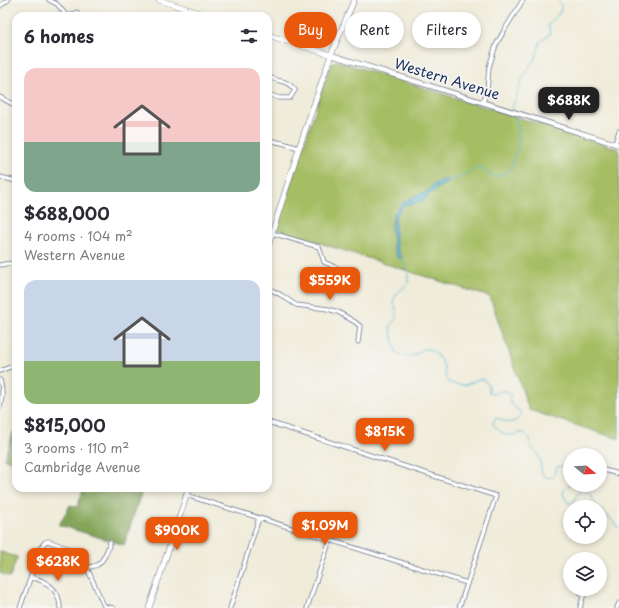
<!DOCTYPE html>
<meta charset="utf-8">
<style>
body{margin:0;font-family:"Playpen Sans",sans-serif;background:#f7f7f7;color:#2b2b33;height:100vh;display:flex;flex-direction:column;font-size:15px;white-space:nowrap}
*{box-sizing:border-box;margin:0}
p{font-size:13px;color:#7c7c81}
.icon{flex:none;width:22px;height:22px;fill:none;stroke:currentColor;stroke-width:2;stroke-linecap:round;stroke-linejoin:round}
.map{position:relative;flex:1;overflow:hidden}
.panel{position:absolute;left:12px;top:12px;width:260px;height:480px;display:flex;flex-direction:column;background:#fff;border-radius:12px;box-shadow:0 2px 6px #0003}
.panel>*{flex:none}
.guide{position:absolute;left:284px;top:12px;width:275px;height:36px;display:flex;gap:8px}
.needle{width:26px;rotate:108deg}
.tools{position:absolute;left:563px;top:448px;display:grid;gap:8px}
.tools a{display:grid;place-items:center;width:44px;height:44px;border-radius:50%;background:#fff;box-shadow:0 2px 6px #0003;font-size:20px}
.price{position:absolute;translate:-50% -34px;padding:0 9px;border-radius:8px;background:#ea580c;color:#fff;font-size:13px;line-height:26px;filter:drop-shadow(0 1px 2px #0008)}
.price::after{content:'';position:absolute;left:50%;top:24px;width:12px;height:9px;margin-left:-6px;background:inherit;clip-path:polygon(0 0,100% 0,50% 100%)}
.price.current{background:#222;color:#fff}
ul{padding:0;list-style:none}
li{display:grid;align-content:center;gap:8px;height:212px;padding:0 12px}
li span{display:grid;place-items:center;height:124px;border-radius:12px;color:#555}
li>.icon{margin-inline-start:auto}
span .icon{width:72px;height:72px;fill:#fffc;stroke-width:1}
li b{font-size:17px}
h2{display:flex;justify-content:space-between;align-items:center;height:48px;padding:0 12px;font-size:17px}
.tag{padding:0 14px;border-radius:18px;background:#fff;box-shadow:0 2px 6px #0003;font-size:14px;line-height:36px}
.tag.current{background:#ea580c;color:#fff}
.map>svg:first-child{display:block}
</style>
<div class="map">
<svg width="619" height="608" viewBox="0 0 619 608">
<rect width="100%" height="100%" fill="#f6f6f2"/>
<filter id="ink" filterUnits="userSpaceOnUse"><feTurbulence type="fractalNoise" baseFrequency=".025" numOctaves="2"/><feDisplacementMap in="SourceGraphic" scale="8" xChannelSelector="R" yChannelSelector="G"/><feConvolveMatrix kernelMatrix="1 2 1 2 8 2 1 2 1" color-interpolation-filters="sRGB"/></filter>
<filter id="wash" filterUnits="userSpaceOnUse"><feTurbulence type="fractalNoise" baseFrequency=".012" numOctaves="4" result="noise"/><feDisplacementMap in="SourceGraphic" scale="16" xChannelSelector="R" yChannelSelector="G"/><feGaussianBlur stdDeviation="0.9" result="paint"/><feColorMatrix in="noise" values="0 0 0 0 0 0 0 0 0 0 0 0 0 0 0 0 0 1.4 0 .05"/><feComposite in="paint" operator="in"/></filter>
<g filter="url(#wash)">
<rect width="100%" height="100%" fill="#f0ecda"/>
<path fill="#a5be63" stroke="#607660" d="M337,61l282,88v290l-90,-29 -39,-113 -214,-68 54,-163 2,-3z
M0,552l17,5 -7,20 -10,-4z"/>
<path fill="#84a559" stroke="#506a5c" d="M14,431l2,2v30l-12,-4z
M84,488h59l-19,57 -65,-20 11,-20 7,2z"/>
<path fill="#53b3d1" stroke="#377198" d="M446,179l2,4 -1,1 -9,3 -3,4 -3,1 -9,8 -10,4 -9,1 -7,9 -2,4v18l2,12 2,5 3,4 -3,2 -3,-5 -2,-5 -2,-16 -1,-5 3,-15 10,-11 15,-8 6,-1 7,-6 2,-3z"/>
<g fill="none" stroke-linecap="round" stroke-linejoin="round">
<path stroke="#53b3d1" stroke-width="1" d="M513,111l-1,-5 4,-6 3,-13 5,-12 12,-18 4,-15 9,-7 1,-3 -2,-6c5,-9 21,-17 9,-26
M446,181l10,-2 24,-12 3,1 5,6 5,2h4l9,-2 4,-4 2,-3 2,-11 4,-10v-21l-5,-11
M400,257c6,7 9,18 8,27 -6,5 -13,10 -15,18l3,6 1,9 -7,9 6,26c6,5 14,5 21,2 3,-2 6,-6 11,-5 7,2 14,11 16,18 1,5 0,10 4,15 7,2 15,5 22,1 5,-2 7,-4 13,-4l6,7v6c5,3 8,0 13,-1h4l5,4 -2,5c3,6 6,8 11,11 1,7 -6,13 -13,11 -6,-1 -6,-5 -12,-3l-2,5c4,5 10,11 16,11 7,1 13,-6 19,1 3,3 3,5 2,9 3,5 8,8 10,14 2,8 -1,22 13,18l4,-10 6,-1 7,4
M570,484l-6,6 -1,4 4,8 5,2c3,-4 4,-9 7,-12 10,-7 14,10 19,15
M600,509l11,10 8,9"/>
</g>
</g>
<g filter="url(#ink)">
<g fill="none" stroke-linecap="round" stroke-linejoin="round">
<g stroke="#667189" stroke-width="5">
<path id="minor" d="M49,0l8,4 10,12
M0,6l8,-6
M68,16l9,-4
M268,76c11,8 16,1 27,14l-5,8h-11l-11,-4
M0,97l16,9
M483,102l4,-11 2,-24 7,-22 9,-16 18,-29
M268,140l14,3 17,5
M615,144l4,-13
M0,177l16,4
M272,233l47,14 5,15 17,8
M0,265l5,-1 11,-1
M268,288l13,7 15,10 32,4 10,3 17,10 5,4 -2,16
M0,371l10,-4h6
M0,380c3,9 3,17 0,27
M268,422l228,74 -37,112
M600,469l19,5
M186,495l281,88
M87,568c3,-1 7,-2 10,-3 7,-4 11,-16 13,-23
M31,577c16,4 29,13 29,31
M579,589l4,8
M20,608l21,-61 4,-5 3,-1 28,10 11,17 17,38 9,2
M230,608l29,-90
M307,608l23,-68
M580,608l3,-11 5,-8
M617,608l2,-5"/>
</g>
<g stroke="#667189" stroke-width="6">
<path id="tertiary" d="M331,55l288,90"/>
</g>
<g stroke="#667189" stroke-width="6">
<path id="secondary" d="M159,0l50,16
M268,35l63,20
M268,246l31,-98 32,-93 23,-55
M149,608l40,-120"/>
</g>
<use href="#minor" stroke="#fff" stroke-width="3.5"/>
<use href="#tertiary" stroke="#fff" stroke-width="4.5"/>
<use href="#secondary" stroke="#fff" stroke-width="5"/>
</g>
</g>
<g text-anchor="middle" stroke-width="3.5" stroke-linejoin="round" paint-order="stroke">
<g font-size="14" fill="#1b2f5e" stroke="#f6f6f2">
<text transform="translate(447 79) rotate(17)" y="5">Western Avenue</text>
</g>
</g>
</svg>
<div class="tools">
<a><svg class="needle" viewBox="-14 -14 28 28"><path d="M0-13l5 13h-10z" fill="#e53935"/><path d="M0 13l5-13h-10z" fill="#7c7c81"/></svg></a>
<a><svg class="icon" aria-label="locate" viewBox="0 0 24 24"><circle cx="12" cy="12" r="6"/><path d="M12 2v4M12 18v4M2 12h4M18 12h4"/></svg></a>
<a><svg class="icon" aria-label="layers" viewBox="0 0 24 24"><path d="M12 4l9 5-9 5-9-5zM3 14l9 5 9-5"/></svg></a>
</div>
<b class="price current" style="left:569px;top:121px">$688K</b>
<b class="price" style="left:330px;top:301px">$559K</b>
<b class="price" style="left:385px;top:452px">$815K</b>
<b class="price" style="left:325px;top:546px">$1.09M</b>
<b class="price" style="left:177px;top:551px">$900K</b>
<b class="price" style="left:58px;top:582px">$628K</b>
<div class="guide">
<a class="tag current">Buy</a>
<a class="tag">Rent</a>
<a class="tag">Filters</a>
</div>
<section class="panel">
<h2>6 homes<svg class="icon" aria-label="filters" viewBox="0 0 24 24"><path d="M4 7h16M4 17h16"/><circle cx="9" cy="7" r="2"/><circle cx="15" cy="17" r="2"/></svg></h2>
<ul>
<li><span style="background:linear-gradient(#f6c9c9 60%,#7fa58c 0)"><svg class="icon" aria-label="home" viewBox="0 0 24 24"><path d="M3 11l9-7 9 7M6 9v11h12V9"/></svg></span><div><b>$688,000</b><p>4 rooms · 104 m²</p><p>Western Avenue</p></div></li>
<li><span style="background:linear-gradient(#c9d6e8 65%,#8fb573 0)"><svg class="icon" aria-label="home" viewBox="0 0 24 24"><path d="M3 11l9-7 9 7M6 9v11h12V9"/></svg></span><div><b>$815,000</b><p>3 rooms · 110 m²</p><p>Cambridge Avenue</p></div></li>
</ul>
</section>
</div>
